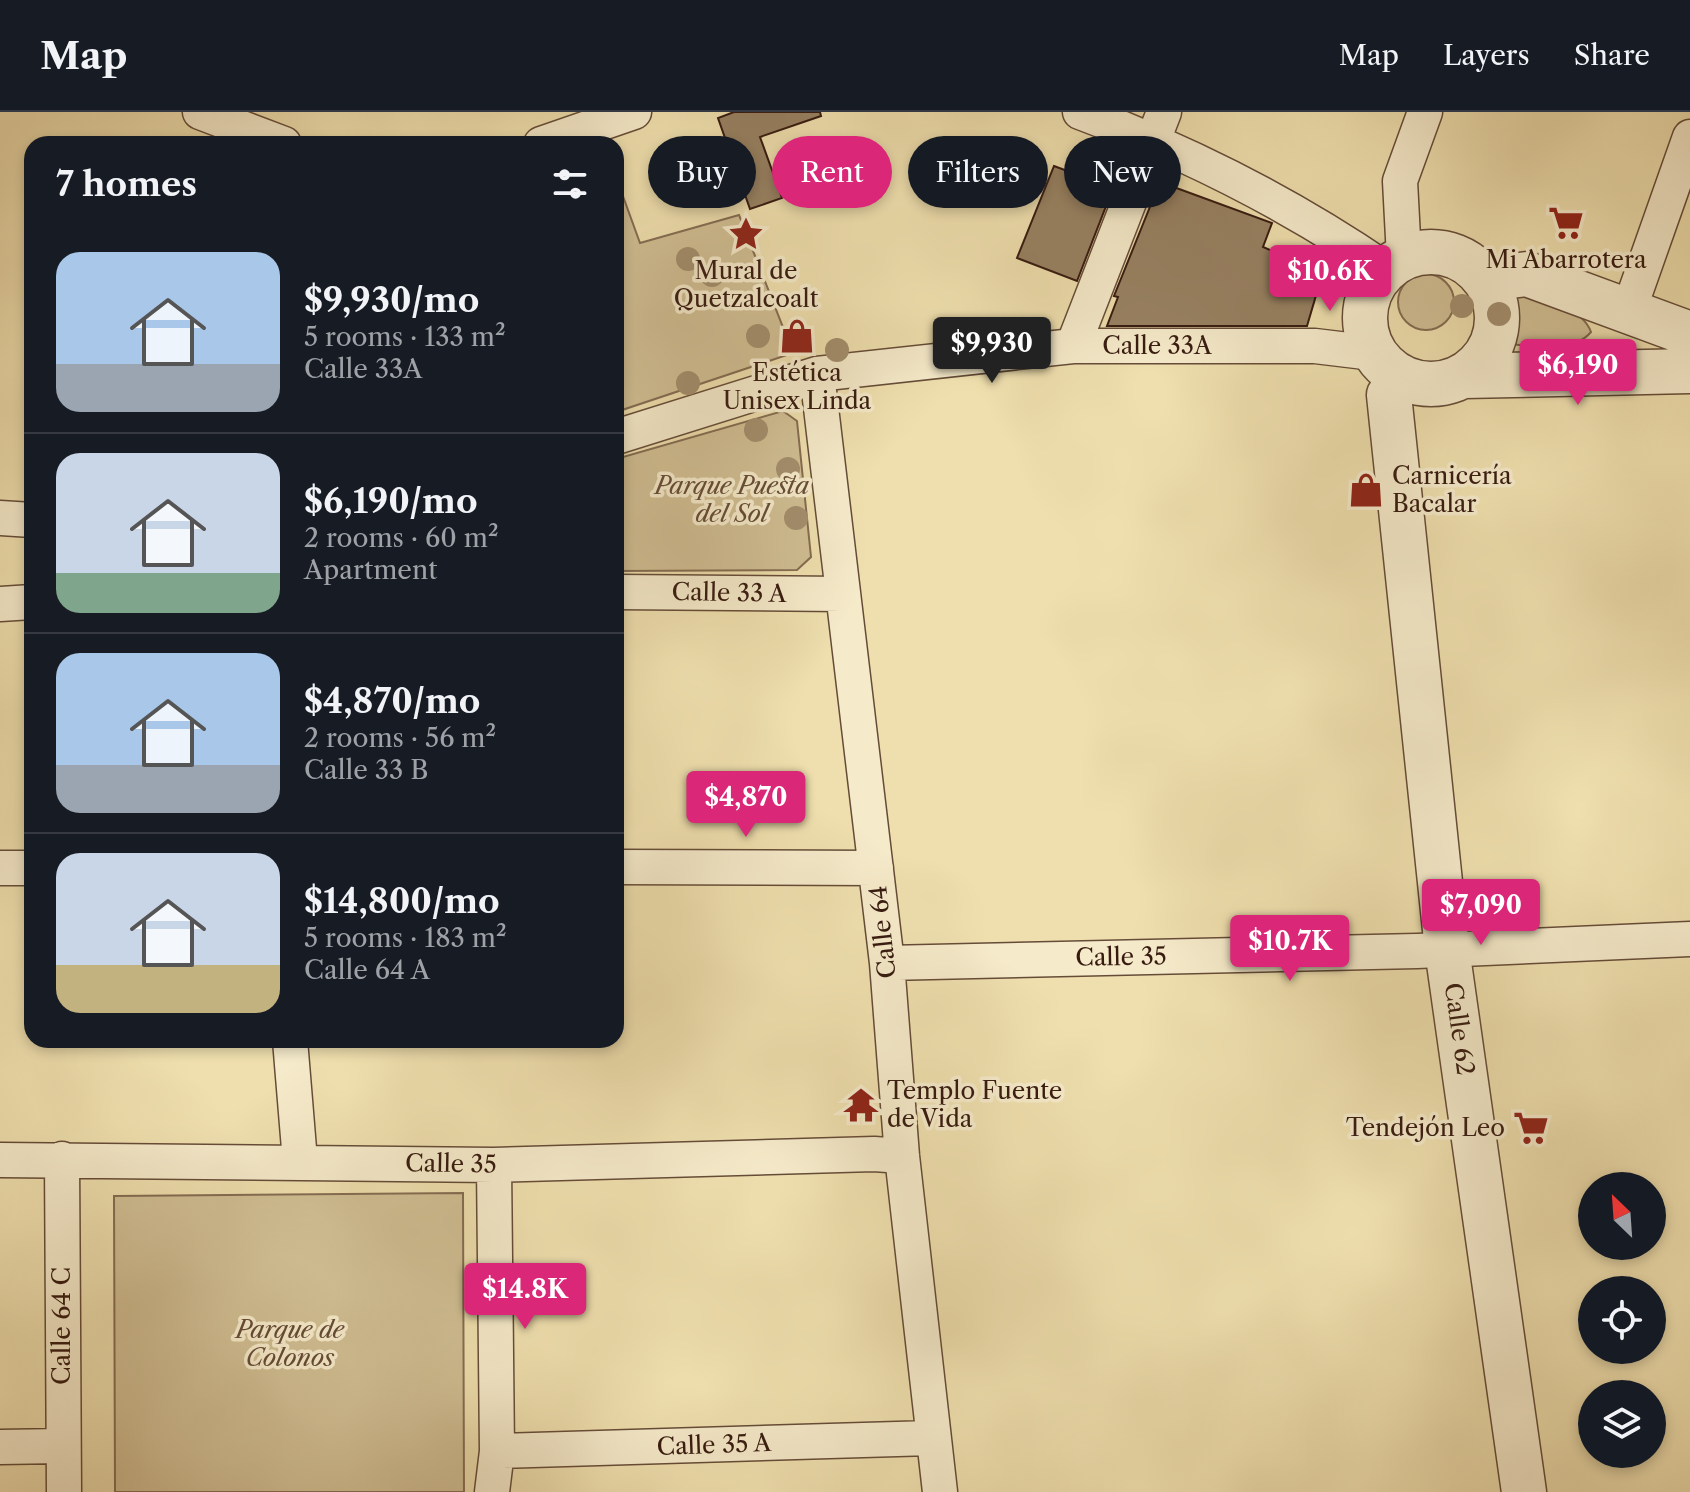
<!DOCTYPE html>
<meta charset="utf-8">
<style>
body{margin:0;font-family:"Libre Caslon Text",serif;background:#242831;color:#f1f3f6;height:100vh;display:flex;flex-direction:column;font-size:30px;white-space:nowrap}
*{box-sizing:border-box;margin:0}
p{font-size:26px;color:#9ea1a6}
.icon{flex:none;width:44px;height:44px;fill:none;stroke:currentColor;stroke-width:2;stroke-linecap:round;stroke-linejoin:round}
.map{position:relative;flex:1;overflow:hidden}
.drawer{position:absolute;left:24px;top:24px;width:600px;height:912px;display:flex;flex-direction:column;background:#171b24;border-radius:24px;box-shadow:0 4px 12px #0003}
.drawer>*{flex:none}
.hud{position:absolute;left:648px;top:24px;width:760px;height:72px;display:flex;gap:16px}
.needle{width:52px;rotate:335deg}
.tools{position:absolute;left:1578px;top:1060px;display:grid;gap:16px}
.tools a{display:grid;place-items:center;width:88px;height:88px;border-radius:50%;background:#171b24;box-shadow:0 4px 12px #0003;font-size:40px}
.price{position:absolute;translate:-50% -68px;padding:0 18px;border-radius:8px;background:#db2777;color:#fff;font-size:26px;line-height:52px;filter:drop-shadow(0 2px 4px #0008)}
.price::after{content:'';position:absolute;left:50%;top:48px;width:24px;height:18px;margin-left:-12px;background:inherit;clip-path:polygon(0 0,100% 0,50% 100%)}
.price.active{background:#222;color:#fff}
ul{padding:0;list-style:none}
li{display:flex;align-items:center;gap:24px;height:200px;padding:0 32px}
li+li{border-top:2px solid #363941}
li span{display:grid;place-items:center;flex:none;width:224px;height:160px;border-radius:24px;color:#555}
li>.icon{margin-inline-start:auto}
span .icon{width:96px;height:96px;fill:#fffc;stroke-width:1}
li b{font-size:34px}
h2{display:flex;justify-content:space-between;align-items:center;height:96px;padding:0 32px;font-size:34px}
.chip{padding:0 28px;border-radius:36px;background:#171b24;box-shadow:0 4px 12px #0003;font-size:28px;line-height:72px}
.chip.active{background:#db2777;color:#fff}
header{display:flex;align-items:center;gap:48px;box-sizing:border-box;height:112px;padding:0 40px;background:#171b24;border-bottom:2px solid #363941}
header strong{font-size:38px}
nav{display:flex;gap:44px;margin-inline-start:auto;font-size:28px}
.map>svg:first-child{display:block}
</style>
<header>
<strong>Map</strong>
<nav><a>Map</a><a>Layers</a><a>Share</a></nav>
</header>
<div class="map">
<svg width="1690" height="1380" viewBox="0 0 1690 1380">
<rect width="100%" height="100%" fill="#efdfae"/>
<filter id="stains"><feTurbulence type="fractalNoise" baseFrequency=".0025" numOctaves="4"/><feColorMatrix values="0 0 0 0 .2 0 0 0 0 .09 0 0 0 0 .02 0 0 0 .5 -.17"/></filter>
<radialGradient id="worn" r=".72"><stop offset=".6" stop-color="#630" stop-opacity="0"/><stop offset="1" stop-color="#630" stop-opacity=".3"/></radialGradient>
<path fill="#d0be93" stroke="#846c52" stroke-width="2" d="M616,65l24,66 99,-28 54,138 -177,59z
M1398 190a28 28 0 1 1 56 0a28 28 0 1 1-56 0Z
M1508,179c27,8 73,13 83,41 -20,24 -66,12 -95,11z
M783,299l14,10 14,136 -14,13 -181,1v-112z
M463,1081l1,299h-349l-1,-296z"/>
<path fill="#978162" stroke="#371b10" stroke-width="2" d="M734,0h86l1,4 -61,21 22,61 -32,11 -32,-91z
M1054,54l59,22 -36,93 -60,-23z
M1160,70l112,41 -9,24 40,17 14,28 -10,34h-200l11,-29 -4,-1z"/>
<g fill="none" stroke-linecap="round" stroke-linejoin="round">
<g stroke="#654c38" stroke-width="37">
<path id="minor" d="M200,0l84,32
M1080,0c107,40 210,92 305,157
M541,32l93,-32
M1404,145l-4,-76 25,-69
M1629,198l61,-173
M1073,234l91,-234
M817,262l70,589 15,193 38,336
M616,325l201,-63 256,-28h242l58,7
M0,406l32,2
M616,480l226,2
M0,492l32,-2
M616,755l260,1
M0,756h32
M887,851l530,-12 273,-12
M290,928l10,121
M62,1047l2,333
M0,1048l494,5 380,-11 28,2
M0,1335l61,-1
M497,1339l434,-13
M492,1380l5,-41 -3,-286"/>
</g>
<g stroke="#654c38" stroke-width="47">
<path id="tertiary" d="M1365 206a66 66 0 1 1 132 0a66 66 0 1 1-132 0Z
M1485,167l42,-5 163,60
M1464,264l226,-5
M1405,268l-16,15 58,554 77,543"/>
</g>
<use href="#minor" stroke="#f5eaca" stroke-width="34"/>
<use href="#tertiary" stroke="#f5eaca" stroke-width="44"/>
</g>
<g fill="#a38e6d">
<circle cx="688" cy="147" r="12"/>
<circle cx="712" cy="163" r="12"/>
<circle cx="1462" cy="194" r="12"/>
<circle cx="1499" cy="202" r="12"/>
<circle cx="758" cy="224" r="12"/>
<circle cx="837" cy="238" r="12"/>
<circle cx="688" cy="271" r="12"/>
<circle cx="756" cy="318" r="12"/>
<circle cx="788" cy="357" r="12"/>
<circle cx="796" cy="406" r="12"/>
</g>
<defs>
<g id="supermarket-bare" transform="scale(2.76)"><path d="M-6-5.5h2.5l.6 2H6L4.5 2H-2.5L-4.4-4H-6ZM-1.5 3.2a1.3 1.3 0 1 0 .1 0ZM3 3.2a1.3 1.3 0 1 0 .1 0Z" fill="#8f2418" stroke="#f5eaca" stroke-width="2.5" paint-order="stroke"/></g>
<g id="sight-bare" transform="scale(2.76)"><path d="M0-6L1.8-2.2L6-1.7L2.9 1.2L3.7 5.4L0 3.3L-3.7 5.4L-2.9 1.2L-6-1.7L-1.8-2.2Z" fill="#8f2418" stroke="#f5eaca" stroke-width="2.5" paint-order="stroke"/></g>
<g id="shop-bare" transform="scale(2.76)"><path d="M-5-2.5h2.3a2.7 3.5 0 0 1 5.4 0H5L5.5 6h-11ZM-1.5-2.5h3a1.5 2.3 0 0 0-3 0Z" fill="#8f2418" stroke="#f5eaca" stroke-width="2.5" paint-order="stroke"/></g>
<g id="temple-bare" transform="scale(2.76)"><path d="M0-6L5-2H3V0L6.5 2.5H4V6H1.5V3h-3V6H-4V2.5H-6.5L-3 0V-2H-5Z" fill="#8f2418" stroke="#f5eaca" stroke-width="2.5" paint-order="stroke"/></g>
</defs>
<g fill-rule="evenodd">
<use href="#supermarket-bare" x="1566" y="111"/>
<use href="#sight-bare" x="746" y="122"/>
<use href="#shop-bare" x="797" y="224"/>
<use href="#shop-bare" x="1366" y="378"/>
<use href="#temple-bare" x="861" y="993"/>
<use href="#supermarket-bare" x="1531" y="1016"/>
</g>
<g text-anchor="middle" stroke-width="7" stroke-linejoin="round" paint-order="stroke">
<g font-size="24" fill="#371b10" stroke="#f5eaca">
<text x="1566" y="156">Mi Abarrotera</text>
<text x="746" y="167">Mural de<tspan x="746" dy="28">Quetzalcoalt</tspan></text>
<text x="797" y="269">Estética<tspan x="797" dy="28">Unisex Linda</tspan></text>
<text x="1392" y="372" text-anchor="start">Carnicería<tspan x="1392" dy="28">Bacalar</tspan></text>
<text x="887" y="987" text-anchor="start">Templo Fuente<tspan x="887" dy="28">de Vida</tspan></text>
<text x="1505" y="1024" text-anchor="end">Tendejón Leo</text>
</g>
<g font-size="24" fill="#371b10" stroke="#f5eaca">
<text x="1157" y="242">Calle 33A</text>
<text transform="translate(729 481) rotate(1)" y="8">Calle 33 A</text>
<text transform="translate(883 820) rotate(-96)" y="8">Calle 64</text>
<text transform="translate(1121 845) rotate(-1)" y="8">Calle 35</text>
<text transform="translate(1459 917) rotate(82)" y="8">Calle 62</text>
<text transform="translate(451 1052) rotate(1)" y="8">Calle 35</text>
<text transform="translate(62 1214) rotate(-90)" y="8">Calle 64 C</text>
<text transform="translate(714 1333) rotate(-2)" y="8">Calle 35 A</text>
</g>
<g font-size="24" font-style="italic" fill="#654c37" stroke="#f5eaca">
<text x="732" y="382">Parque Puesta<tspan x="732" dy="28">del Sol</tspan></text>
<text x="290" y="1226">Parque de<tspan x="290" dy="28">Colonos</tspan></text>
</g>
</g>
<rect width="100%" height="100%" filter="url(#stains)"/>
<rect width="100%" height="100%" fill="url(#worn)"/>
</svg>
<div class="tools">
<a><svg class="needle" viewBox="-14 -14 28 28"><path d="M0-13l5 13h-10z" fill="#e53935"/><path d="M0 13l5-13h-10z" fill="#9ea1a6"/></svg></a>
<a><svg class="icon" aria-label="locate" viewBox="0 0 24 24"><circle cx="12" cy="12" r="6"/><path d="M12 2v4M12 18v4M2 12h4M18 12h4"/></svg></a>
<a><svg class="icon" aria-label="layers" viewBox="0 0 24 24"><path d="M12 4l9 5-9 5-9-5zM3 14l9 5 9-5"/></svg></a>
</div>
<b class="price" style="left:1330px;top:201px">$10.6K</b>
<b class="price active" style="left:992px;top:273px">$9,930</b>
<b class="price" style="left:1578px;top:295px">$6,190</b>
<b class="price" style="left:746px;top:727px">$4,870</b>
<b class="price" style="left:1481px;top:835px">$7,090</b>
<b class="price" style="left:1290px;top:871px">$10.7K</b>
<b class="price" style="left:525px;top:1219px">$14.8K</b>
<div class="hud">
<a class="chip">Buy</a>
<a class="chip active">Rent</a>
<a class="chip">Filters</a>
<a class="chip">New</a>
</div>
<section class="drawer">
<h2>7 homes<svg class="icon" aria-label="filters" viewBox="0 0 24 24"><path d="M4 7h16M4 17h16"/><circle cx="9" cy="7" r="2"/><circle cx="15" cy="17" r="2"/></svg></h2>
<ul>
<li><span style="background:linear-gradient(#a9c7e8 70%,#9aa5b1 0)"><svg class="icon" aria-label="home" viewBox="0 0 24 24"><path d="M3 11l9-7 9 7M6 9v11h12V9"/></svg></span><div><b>$9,930/mo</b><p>5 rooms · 133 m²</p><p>Calle 33A</p></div></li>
<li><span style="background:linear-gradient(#c9d6e8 75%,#7fa58c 0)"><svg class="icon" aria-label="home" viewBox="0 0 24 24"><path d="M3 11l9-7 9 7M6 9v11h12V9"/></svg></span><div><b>$6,190/mo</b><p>2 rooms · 60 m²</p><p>Apartment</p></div></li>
<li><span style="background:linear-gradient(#a9c7e8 70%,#9aa5b1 0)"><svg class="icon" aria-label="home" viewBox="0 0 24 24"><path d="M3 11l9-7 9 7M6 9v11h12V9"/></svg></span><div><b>$4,870/mo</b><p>2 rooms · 56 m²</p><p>Calle 33 B</p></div></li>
<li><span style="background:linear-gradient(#c9d6e8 70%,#c2b280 0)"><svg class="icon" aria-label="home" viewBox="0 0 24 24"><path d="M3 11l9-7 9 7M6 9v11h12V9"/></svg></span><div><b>$14,800/mo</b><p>5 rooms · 183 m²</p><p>Calle 64 A</p></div></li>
</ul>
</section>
</div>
